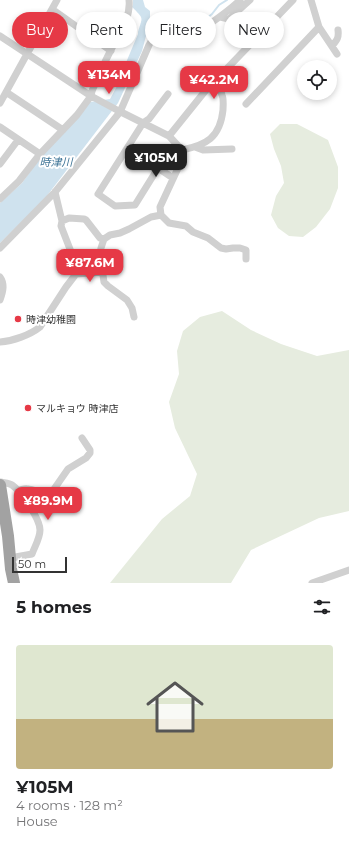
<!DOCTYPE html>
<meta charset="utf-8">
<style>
body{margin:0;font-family:Montserrat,"Noto Sans JP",sans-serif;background:#f6f6f6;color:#202124;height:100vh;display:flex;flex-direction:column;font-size:15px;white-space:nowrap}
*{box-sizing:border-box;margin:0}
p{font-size:13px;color:#757577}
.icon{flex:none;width:22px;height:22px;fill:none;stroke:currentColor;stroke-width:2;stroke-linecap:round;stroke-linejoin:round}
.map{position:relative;height:583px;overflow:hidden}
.details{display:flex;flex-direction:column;background:#fff;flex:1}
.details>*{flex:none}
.hud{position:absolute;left:12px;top:12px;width:325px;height:36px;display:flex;gap:8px}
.buttons{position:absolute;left:297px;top:60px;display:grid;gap:8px}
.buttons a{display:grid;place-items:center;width:40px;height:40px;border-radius:50%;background:#fff;box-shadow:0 2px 6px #0003;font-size:20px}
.scale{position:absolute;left:12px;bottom:10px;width:55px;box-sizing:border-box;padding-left:4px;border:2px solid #333;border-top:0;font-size:11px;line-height:14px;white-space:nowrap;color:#333;-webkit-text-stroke:3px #fff;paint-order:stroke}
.price{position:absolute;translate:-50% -34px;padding:0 9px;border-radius:8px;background:#e63946;color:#fff;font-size:13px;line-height:26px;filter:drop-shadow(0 1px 2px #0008)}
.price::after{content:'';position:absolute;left:50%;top:24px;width:12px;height:9px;margin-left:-6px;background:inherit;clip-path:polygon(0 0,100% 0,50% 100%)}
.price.active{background:#222;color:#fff}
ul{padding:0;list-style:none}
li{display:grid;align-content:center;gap:8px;height:212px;padding:0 16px}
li+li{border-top:1px solid #e0e0e0}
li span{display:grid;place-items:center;height:124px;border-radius:4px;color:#555}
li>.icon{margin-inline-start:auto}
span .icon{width:72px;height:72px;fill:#fffc;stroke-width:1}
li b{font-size:17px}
h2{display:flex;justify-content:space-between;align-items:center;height:48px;padding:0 16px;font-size:17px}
.tag{padding:0 14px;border-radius:18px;background:#fff;box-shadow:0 2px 6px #0003;font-size:14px;line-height:36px}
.tag.active{background:#e63946;color:#fff}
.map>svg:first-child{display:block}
</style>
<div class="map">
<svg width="349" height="583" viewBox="0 0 349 583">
<rect width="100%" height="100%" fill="#fff"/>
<path fill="#e6ecdf" d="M280,124h17l31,16 10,27v21l-8,21 -14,18 -13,10 -14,-1 -11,-8 -7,-13 5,-19 8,-13 -3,-17 -7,-17 -4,-15z
M222,311l29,19 30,14 36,12 32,-6v161l-30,7 -68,32 -20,33h-121l52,-64 28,-23 7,-22 -22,-46 -6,-26 10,-28 -2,-23 6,-20 17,-14z"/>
<path fill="#cfe2ee" d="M133,0h10l2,7 5,4v12l4,4 -8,9 -4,15 -24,52 -75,98 -43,42v-40l22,-20 21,-29 47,-52 20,-3 13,-24 2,-10 13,-31v-2c5,-16 6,-13 -6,-25l1,-3z"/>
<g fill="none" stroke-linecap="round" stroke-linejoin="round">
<path stroke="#cfe2ee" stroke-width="2" d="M151,27l7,-6h16l12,3 16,-2 10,-8 7,-9 8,-5"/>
<path stroke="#d0d0d0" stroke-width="7" d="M52,9l59,42
M220,17l9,2 21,-19
M319,27l18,27
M0,36l91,60 26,14 52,26 13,14 -3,16 -19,41 1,8 8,8 17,3 7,6 15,6 13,10 5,1 7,-1h7l6,2v9
M332,46c5,-6 7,-8 6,-16
M214,82l79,-82
M6,92l57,38
M0,103l27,-49 30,-54
M246,104l73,-77 -8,-27
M0,127l40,27
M169,136l41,-51 4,-3c3,4 7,8 8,13 2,4 1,11 1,15 -3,28 -17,35 -41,40
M195,147l8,3 29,-1
M0,164l18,-24
M146,165l12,3 15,10
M158,168l-23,37 -20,1 -17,-12 45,-71 6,-4 19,-25
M0,199l19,-18 21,-27 37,-39 14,-19 1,-5c6,-14 12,-28 19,-41 8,-16 20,-32 18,-50
M62,221l7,-3 15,1 2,1 14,18 4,1
M0,248l55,-56 65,-80 29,-67c3,-5 6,-12 11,-15 7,-5 31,3 43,-2 3,-1 5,-3 8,-5 10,-7 20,-14 29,-23
M76,274l27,-2
M0,277c5,7 3,15 0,23
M134,317l-2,-9 -5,-8 -19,-14 -4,-4 -4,-27 1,-7 3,-9 6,-4 10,-2 9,-4 22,-12 10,-2
M0,342c13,-1 30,-7 40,-15l26,-40 10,-13 -1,-12 -14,-36 1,-5 -7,-29
M0,482c4,1 9,1 12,3 9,6 28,34 28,45 0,8 -5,16 -8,24l-22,4
M18,490c3,0 7,-2 10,-1 9,1 15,6 24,3l16,-23 18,-11 4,-5v-3l-8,-12
M312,583l37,-13"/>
<path stroke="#a2a2a2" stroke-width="12" d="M0,485l8,51 3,33 3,14"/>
</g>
<g fill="#e63946" stroke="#fff" stroke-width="1.5">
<circle cx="18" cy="319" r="4"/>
<circle cx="28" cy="408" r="4"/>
</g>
<g text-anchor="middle" stroke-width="4" stroke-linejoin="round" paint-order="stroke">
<g font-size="10" fill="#333" stroke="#fff" text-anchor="start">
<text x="26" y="323">時津幼稚園</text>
<text x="36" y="412">マルキョウ 時津店</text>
</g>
<g font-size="11" font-style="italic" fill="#3f7597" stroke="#fff">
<text x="56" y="166">時津川</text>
</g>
</g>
</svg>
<div class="buttons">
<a><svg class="icon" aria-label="locate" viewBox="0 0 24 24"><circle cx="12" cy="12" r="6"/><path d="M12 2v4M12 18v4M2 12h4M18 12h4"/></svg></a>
</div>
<div class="scale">50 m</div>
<b class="price" style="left:109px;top:95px">¥134M</b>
<b class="price" style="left:214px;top:100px">¥42.2M</b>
<b class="price active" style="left:156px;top:178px">¥105M</b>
<b class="price" style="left:90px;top:283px">¥87.6M</b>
<b class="price" style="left:48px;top:521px">¥89.9M</b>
<div class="hud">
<a class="tag active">Buy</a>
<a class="tag">Rent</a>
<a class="tag">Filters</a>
<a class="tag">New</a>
</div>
</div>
<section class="details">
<h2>5 homes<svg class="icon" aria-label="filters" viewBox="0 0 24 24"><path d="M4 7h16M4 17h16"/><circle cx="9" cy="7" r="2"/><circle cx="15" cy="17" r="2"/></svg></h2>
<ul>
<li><span style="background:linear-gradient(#dfe7d0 60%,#c2b280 0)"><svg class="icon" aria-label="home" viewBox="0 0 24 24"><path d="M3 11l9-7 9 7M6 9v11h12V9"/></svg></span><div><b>¥105M</b><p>4 rooms · 128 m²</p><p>House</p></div></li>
</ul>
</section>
